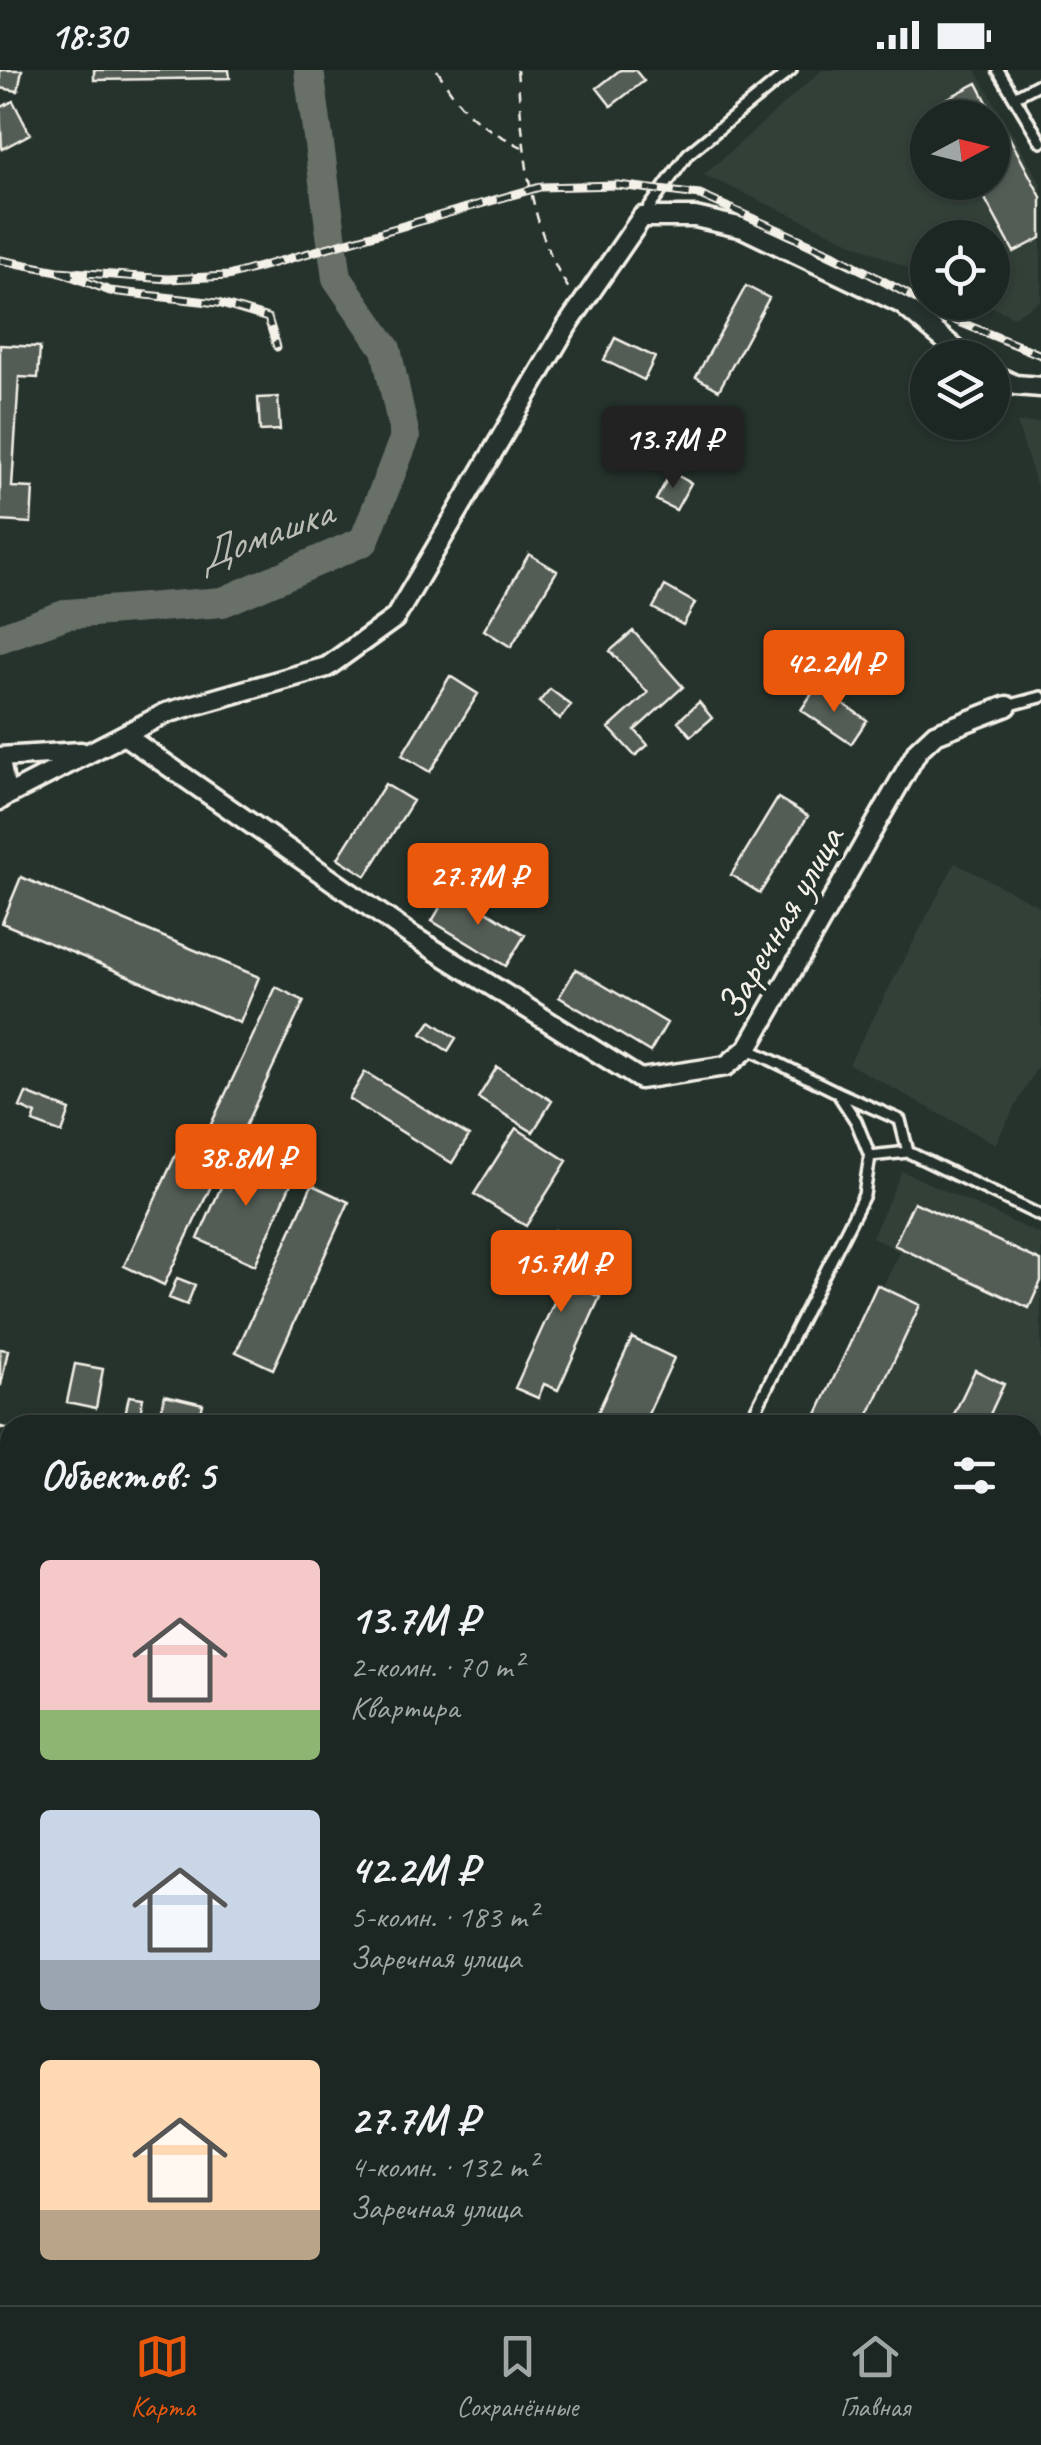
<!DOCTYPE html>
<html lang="ru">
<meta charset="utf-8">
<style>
body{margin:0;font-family:Caveat,sans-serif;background:#252e2a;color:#f1f3f6;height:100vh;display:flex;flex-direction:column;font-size:38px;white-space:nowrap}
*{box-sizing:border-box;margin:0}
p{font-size:32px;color:#a0a5a5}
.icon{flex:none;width:55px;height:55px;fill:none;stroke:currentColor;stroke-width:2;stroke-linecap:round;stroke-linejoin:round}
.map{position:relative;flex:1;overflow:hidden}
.drawer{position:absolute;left:0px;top:1345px;width:1042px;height:890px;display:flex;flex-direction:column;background:#1c2622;border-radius:30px 30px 0 0;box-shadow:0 2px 8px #0004,0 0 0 2px #3a4340}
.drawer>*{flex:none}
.needle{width:65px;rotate:83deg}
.fabs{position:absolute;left:910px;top:30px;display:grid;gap:20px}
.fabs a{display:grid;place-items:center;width:100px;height:100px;border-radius:50%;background:#1c2622;box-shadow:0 2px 8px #0004,0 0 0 2px #3a4340;font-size:50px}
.price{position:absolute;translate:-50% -85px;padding:0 22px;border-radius:10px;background:#ea580c;color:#fff;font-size:32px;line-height:65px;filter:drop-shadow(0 2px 5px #0008)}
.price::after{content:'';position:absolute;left:50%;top:60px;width:30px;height:22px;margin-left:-15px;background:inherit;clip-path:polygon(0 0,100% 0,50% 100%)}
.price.on{background:#222;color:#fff}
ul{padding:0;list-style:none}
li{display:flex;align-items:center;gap:30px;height:250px;padding:0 40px}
li span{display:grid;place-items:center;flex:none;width:280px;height:200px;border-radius:10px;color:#555}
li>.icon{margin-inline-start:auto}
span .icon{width:120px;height:120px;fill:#fffc;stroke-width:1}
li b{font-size:42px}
h2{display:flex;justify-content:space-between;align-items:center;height:120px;padding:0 40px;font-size:42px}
.status{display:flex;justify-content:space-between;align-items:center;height:70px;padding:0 50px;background:#1c2622;direction:ltr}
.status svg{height:28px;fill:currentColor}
.tab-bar{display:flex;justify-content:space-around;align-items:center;height:140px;border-top:2px solid #3a4340;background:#1c2622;font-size:28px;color:#a0a5a5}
.tab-bar a{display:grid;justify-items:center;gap:5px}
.tab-bar .on{color:#ea580c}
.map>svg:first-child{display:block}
</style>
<div class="status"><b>18:30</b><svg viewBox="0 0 49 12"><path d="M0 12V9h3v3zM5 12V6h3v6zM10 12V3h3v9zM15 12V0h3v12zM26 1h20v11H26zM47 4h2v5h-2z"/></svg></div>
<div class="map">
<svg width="1041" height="2235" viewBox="0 0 1041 2235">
<rect width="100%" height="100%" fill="#26332d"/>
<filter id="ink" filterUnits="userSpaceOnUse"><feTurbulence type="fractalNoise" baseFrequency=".01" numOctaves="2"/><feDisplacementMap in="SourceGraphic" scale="20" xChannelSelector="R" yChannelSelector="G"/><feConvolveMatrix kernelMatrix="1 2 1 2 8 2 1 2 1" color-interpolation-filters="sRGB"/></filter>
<g filter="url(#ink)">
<path fill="#333f39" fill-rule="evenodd" d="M822,0h154l65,114v116l-27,17 -31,-14 9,-1v-64h-64l-1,39 -223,-102zM928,48h64v64h-64z
M1041,352v78l-24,-77z
M955,793l86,44v153l-46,84 -146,-80z
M902,1101l139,64v467l-8,17 -1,-294h-219l87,-173 -28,-15z"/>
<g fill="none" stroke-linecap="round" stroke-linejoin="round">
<path stroke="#676f68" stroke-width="30" d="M0,568l67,-24 156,-12 141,-61 41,-104 -19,-88 -49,-71 -28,-208"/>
</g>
<path fill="#525c55" stroke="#f4f1e8" stroke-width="2.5" d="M0,0h22l-4,21 -18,-3z
M94,0h135l1,8 -136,2z
M620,0h15l9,11 -33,25 -14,-18z
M977,13l14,27 -15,8h-45l-4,-9z
M13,31l17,33 -28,15 -2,-41z
M998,46l43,81v41l-27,14 -38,-70h16v-63z
M746,216l23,12 -50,92 -23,-13z
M615,268l40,19 -11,23 -40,-20z
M0,275l40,2 -2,31 -19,-1 -7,110 21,1 -2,35 -31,-2z
M278,327l2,33 -20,1 -2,-33z
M671,402l20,11 -15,27 -20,-10z
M529,484l28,17 -46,76 -27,-17z
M665,516l30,17 -12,22 -30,-17z
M633,561l50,56 -48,43 13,15 -13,11 -26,-28 39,-35 -38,-42z
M847,574l16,12 -10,14 -17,-12z
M450,606l28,18 -48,78 -28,-17z
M817,616l50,34 -16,24 -50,-34z
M550,619l21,16 -11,14 -21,-17z
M699,632l13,16 -21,18 -13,-15z
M385,714l28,17 -47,75 -28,-18z
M778,728l30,18 -48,77 -29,-18z
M21,807l238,100 -19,46 -238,-100z
M451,819l74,46 -19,31 -74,-45z
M576,899l91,54 -17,29 -91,-55z
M276,917l28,14 -78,166 -29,-13z
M431,951l25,17 -8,13 -26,-17z
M497,997l55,34 -19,31 -55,-34z
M365,1002l104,64 -17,27 -103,-64z
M26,1023l44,17 -8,23 -29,-11 3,-8 -16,-7z
M516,1058l51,33 -41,65 -52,-32z
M180,1076l41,19 -57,120 -40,-19z
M236,1083l57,26 -38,86 -57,-26z
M312,1115l37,17 -76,167 -37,-17z
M914,1132l127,59v20l-12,27 -135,-63z
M554,1160l18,9 -5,12 38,18 -12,25 7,3 -42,93 -14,-6 -6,14 -23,-10 46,-101 -27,-12z
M177,1208l18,7 -8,20 -18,-7z
M877,1215l43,20 -56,120h-52z
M632,1268l42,20 -31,67h-51z
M0,1279l8,1 -7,35h-1z
M75,1294l28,5 -7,39 -29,-6z
M975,1300l29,14 -19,41h-36z
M165,1325l38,9 -5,21 -39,-5z
M129,1326l14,2 -5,27h-15z
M0,1396l10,2v25l-10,-2z
M1032,1485l9,4v52l-9,18z
M0,1626l10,2v26l-10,-2z
M0,1779l9,2 -5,28 -4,-1z
M199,2225h32l-2,10h-32z
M251,2225h15l23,5 -1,5h-39z"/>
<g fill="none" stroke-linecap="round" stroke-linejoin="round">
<g stroke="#f4f1e8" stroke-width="16">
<path id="service" d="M998,0l43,72
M1014,27l27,-14
M644,145l44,-61 103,-84
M1007,636l34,-9
M837,1022l63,28 8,32
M870,1086l38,-4 133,64
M748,1355l116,-230 6,-39 -14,-35 -19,-29 -88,-43"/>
</g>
<g stroke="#f4f1e8" stroke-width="25">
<path id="minor" d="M992,304l23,11 26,2
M124,665l285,199 231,145 86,-13 22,-18 170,-298 17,-16 72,-28
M0,687l81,-5
M0,691l5,26 -5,13
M2,728l164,-85 161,-46 68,-49 172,-292 75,-109h53l48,11 159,76 64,54
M0,1368l10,3
M0,1588l10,3
M1032,1804l9,-3
M0,1858l10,2
M0,2129l10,2
M426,2225l44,10
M18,2235l3,-10
M589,2235l2,-10"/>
</g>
<path stroke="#f4f1e8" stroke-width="2.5" stroke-dasharray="10 8" stroke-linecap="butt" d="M437,0c27,44 39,54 85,77
M517,0c7,77 9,152 52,219"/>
<use href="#service" stroke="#26332d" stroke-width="9"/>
<use href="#minor" stroke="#26332d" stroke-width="18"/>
<g stroke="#f4f1e8" stroke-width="9">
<path id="rail" d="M0,190l58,11 52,20 108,12 50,15 9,29
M58,201l110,8 60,-3 312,-89 78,-2 82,10 135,60 122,66 84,34"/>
</g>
<use href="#rail" stroke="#26332d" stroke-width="5" stroke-dasharray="15" stroke-linecap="butt"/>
</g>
</g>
<g text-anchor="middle" stroke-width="10" stroke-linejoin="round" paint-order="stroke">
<g font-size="40" fill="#f4f1e8" stroke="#26332d">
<text transform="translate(779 852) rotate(-60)" y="14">Заречная улица</text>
</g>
<g font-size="42" font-style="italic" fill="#bcbdb5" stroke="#26332d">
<text transform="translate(264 463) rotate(-20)" y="15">Домашка</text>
</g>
</g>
</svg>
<div class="fabs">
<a><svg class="needle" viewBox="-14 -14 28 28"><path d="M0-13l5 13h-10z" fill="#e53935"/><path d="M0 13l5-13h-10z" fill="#a0a5a5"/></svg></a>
<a><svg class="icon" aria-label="locate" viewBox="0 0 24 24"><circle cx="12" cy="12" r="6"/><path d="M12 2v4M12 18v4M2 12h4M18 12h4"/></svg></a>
<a><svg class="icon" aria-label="layers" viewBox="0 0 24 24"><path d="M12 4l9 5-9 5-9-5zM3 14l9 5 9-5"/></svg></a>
</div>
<b class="price on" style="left:673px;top:421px">13.7M ₽</b>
<b class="price" style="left:834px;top:645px">42.2M ₽</b>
<b class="price" style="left:478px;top:858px">27.7M ₽</b>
<b class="price" style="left:246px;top:1139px">38.8M ₽</b>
<b class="price" style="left:561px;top:1245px">15.7M ₽</b>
<section class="drawer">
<h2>Объектов: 5<svg class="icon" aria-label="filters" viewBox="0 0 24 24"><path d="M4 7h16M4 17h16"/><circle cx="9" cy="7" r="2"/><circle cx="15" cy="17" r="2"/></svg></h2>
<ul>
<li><span style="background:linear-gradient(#f6c9c9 75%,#8fb573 0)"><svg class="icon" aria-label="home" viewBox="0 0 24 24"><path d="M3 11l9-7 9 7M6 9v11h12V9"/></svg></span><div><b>13.7M ₽</b><p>2-комн. · 70 m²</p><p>Квартира</p></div></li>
<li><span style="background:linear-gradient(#c9d6e8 75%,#9aa5b1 0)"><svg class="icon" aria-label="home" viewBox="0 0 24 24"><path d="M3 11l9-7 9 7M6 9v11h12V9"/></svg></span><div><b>42.2M ₽</b><p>5-комн. · 183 m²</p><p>Заречная улица</p></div></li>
<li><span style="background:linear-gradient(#ffd9b3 75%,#b9a48a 0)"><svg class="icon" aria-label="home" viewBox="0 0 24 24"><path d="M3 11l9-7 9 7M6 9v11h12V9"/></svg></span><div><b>27.7M ₽</b><p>4-комн. · 132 m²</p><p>Заречная улица</p></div></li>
</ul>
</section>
</div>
<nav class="tab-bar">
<a class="on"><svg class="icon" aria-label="map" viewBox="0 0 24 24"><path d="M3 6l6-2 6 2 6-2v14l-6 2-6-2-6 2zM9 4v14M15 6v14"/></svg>Карта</a>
<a><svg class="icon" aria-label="saved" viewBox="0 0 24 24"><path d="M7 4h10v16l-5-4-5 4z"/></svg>Сохранённые</a>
<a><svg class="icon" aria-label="home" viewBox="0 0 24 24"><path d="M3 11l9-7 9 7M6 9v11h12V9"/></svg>Главная</a>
</nav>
